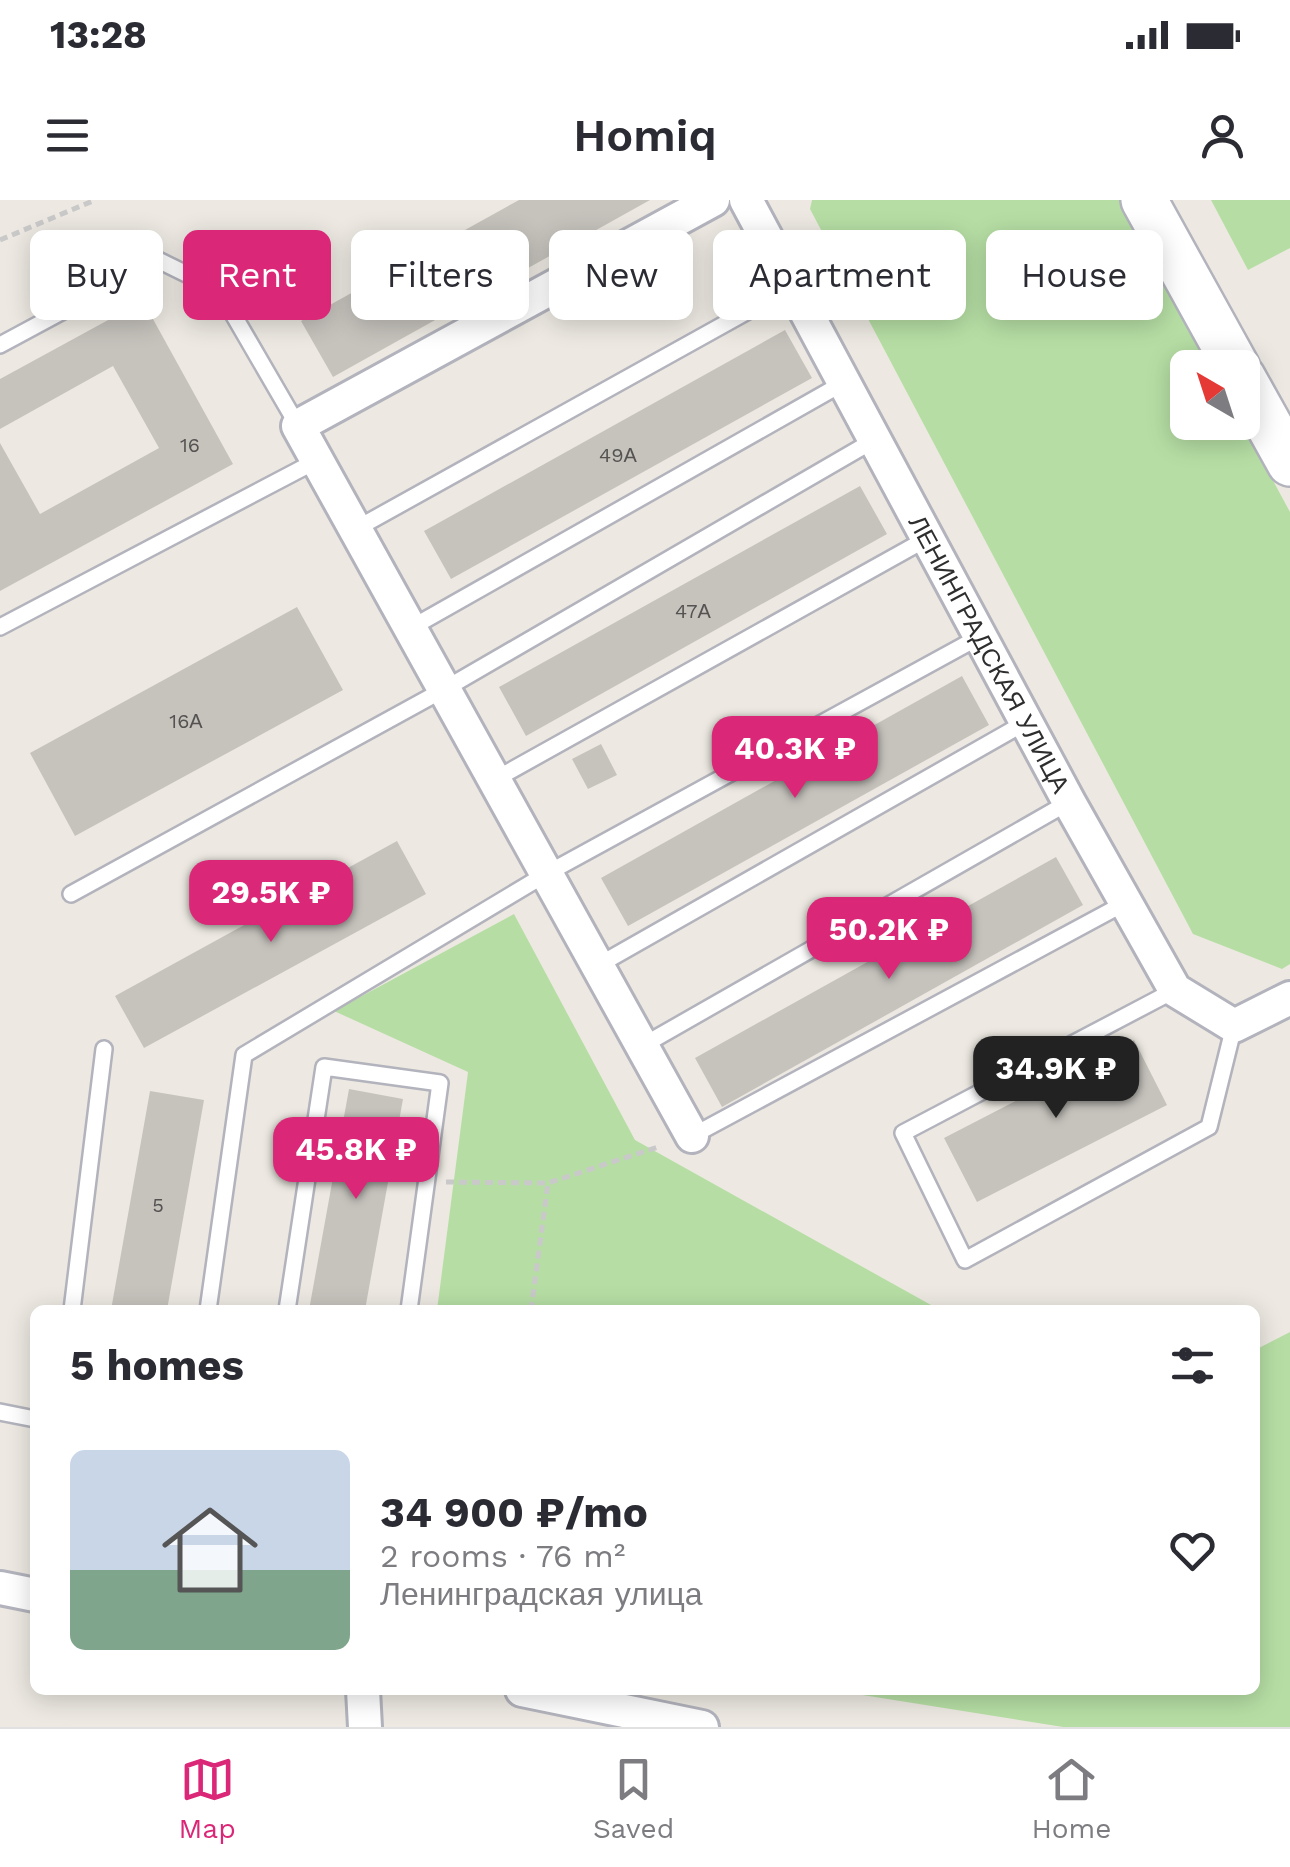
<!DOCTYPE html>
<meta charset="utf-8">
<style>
body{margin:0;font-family:"Work Sans",sans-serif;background:#f7f7f7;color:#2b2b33;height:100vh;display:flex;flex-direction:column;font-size:38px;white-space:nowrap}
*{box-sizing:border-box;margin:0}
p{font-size:32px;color:#7c7c81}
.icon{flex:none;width:55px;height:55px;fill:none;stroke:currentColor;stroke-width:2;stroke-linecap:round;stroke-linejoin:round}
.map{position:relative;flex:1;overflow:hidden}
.panel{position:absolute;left:30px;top:1105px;width:1230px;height:390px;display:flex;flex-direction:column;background:#fff;border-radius:15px;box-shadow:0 5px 25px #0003}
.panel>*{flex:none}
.top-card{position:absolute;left:30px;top:30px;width:1230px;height:90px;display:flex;gap:20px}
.needle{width:65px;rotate:321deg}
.buttons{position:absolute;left:1170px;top:150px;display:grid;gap:20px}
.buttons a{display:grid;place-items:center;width:90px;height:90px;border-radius:15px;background:#fff;box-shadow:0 5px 25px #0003;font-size:50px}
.price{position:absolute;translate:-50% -85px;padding:0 22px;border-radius:20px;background:#db2777;color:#fff;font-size:32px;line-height:65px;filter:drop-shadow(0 2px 5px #0008)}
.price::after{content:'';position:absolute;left:50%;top:60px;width:30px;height:22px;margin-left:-15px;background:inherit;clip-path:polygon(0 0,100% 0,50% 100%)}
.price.active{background:#222;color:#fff}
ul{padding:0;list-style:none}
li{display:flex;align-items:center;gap:30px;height:250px;padding:0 40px}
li+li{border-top:2px solid #e1e1e2}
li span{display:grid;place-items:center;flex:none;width:280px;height:200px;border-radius:15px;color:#555}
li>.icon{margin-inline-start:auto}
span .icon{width:120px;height:120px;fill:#fffc;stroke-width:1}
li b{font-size:42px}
h2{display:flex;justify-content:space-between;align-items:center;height:120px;padding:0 40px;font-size:42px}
.pill{padding:0 35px;border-radius:15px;background:#fff;box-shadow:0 5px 25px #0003;font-size:35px;line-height:90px}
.pill.active{background:#db2777;color:#fff}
.status{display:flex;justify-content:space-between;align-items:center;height:70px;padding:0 50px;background:#fff;direction:ltr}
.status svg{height:28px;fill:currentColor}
header{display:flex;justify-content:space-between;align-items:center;height:130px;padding:0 40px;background:#fff;font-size:45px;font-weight:600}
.tab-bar{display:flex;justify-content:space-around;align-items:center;height:140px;border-top:2px solid #e1e1e2;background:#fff;font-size:28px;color:#7c7c81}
.tab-bar a{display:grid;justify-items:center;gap:5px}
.tab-bar .active{color:#db2777}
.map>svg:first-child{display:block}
</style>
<div class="status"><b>13:28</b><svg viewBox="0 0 49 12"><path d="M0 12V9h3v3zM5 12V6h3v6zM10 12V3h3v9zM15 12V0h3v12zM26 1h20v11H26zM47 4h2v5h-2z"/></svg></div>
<header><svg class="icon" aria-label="menu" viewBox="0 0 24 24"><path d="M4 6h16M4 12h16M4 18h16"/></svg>Homiq<svg class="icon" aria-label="person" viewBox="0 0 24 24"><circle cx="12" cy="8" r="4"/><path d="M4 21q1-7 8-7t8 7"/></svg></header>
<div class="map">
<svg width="1290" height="1527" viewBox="0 0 1290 1527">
<rect width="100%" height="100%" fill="#ede9e2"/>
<path fill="#b6dea4" d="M812,0h309l91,167 -24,1v54l54,1 48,89v452l-8,5 -89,-35 -383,-725z
M1211,0h79v48l-42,22z
M514,714l121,226 305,170h-503l31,-238 -134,-61z
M1290,1132v395h-227l-232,-37h424v-340z"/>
<path fill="#c6c3bd" d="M519,0h131l-317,177 -32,-56z
M143,101l90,163 -233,127v-148l40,71 119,-66 -46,-82 -113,63v-50z
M785,130l27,48 -361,201 -27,-48z
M860,286l27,48 -361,202 -27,-49z
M297,407l46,83 -268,146 -45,-83z
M962,476l27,49 -361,201 -27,-48z
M601,544l16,31 -29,14 -16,-30z
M397,641l29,53 -282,154 -29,-52z
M1056,657l27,48 -361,202 -27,-49z
M1134,840l33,65 -190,97 -33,-64z
M349,889l54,10 -38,211h-56z
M150,891l54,9 -37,210h-56z"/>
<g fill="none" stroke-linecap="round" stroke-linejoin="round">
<g stroke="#b2b3bc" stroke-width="20">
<path id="lane" d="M0,145l158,-85 61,30 79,136
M354,330l439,-244
M0,427l316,-166
M409,429l436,-247
M494,580l434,-242
M71,694l372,-204 433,-251
M597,766l431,-245
M1175,790l-272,143 62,127 244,-133 25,-101
M642,846l427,-244
M692,936l433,-233
M72,1110l32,-261
M208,1110l36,-255 302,-181 435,-238
M287,1110l37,-243 116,16 -31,227
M0,1212l35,7"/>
</g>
<g stroke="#b2b3bc" stroke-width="38">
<g id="street">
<path id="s1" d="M746,0l323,602 106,188 59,36 56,-28"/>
<path d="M692,936l-394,-710 415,-226"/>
<path d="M0,1388l35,7"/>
<path d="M363,1490l2,37"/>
<path d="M522,1490l180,37"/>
</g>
</g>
<g stroke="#b2b3bc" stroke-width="50">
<path id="secondary" d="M1144,0l93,168
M1242,177l48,86"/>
</g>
<path stroke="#c9c9c9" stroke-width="5" stroke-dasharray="8 5" stroke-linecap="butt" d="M0,40l95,-40
M446,982l102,1
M531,1110l17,-127 113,-37"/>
<use href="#lane" stroke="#fff" stroke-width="15"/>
<use href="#street" stroke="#fff" stroke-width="32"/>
<use href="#secondary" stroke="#fff" stroke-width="45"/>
</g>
<g text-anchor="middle" stroke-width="10" stroke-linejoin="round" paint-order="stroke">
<g font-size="20" fill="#545352">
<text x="190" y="252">16</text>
<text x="618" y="262">49А</text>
<text x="693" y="418">47А</text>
<text x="186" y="528">16А</text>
<text x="158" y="1012">5</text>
</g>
<g font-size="25" fill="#2e2e2e" stroke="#fff">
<text dy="9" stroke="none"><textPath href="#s1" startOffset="515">ЛЕНИНГРАДСКАЯ УЛИЦА</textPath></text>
</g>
</g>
</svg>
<div class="buttons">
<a><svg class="needle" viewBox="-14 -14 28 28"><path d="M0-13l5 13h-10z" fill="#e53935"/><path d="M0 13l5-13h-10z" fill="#7c7c81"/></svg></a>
</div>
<b class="price" style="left:795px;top:601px">40.3K ₽</b>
<b class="price" style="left:271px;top:745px">29.5K ₽</b>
<b class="price" style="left:889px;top:782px">50.2K ₽</b>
<b class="price active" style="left:1056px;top:921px">34.9K ₽</b>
<b class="price" style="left:356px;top:1002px">45.8K ₽</b>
<div class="top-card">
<a class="pill">Buy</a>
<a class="pill active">Rent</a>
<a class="pill">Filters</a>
<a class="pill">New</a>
<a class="pill">Apartment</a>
<a class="pill">House</a>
</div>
<section class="panel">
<h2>5 homes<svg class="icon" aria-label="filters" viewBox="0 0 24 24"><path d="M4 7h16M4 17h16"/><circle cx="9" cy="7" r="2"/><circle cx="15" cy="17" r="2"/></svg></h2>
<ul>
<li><span style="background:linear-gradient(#c9d6e8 60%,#7fa58c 0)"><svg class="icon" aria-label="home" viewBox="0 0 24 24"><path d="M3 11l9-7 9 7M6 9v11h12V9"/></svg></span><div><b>34 900 ₽/mo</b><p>2 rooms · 76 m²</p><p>Ленинградская улица</p></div><svg class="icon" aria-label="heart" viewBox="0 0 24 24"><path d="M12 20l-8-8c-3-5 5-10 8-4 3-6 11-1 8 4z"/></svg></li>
</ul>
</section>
</div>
<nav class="tab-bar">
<a class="active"><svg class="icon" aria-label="map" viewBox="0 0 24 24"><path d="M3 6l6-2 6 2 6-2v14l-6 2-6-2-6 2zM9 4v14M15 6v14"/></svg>Map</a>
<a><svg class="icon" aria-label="saved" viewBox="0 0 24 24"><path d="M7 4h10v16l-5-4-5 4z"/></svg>Saved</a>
<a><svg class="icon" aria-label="home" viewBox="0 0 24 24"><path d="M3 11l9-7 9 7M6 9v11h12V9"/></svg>Home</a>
</nav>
